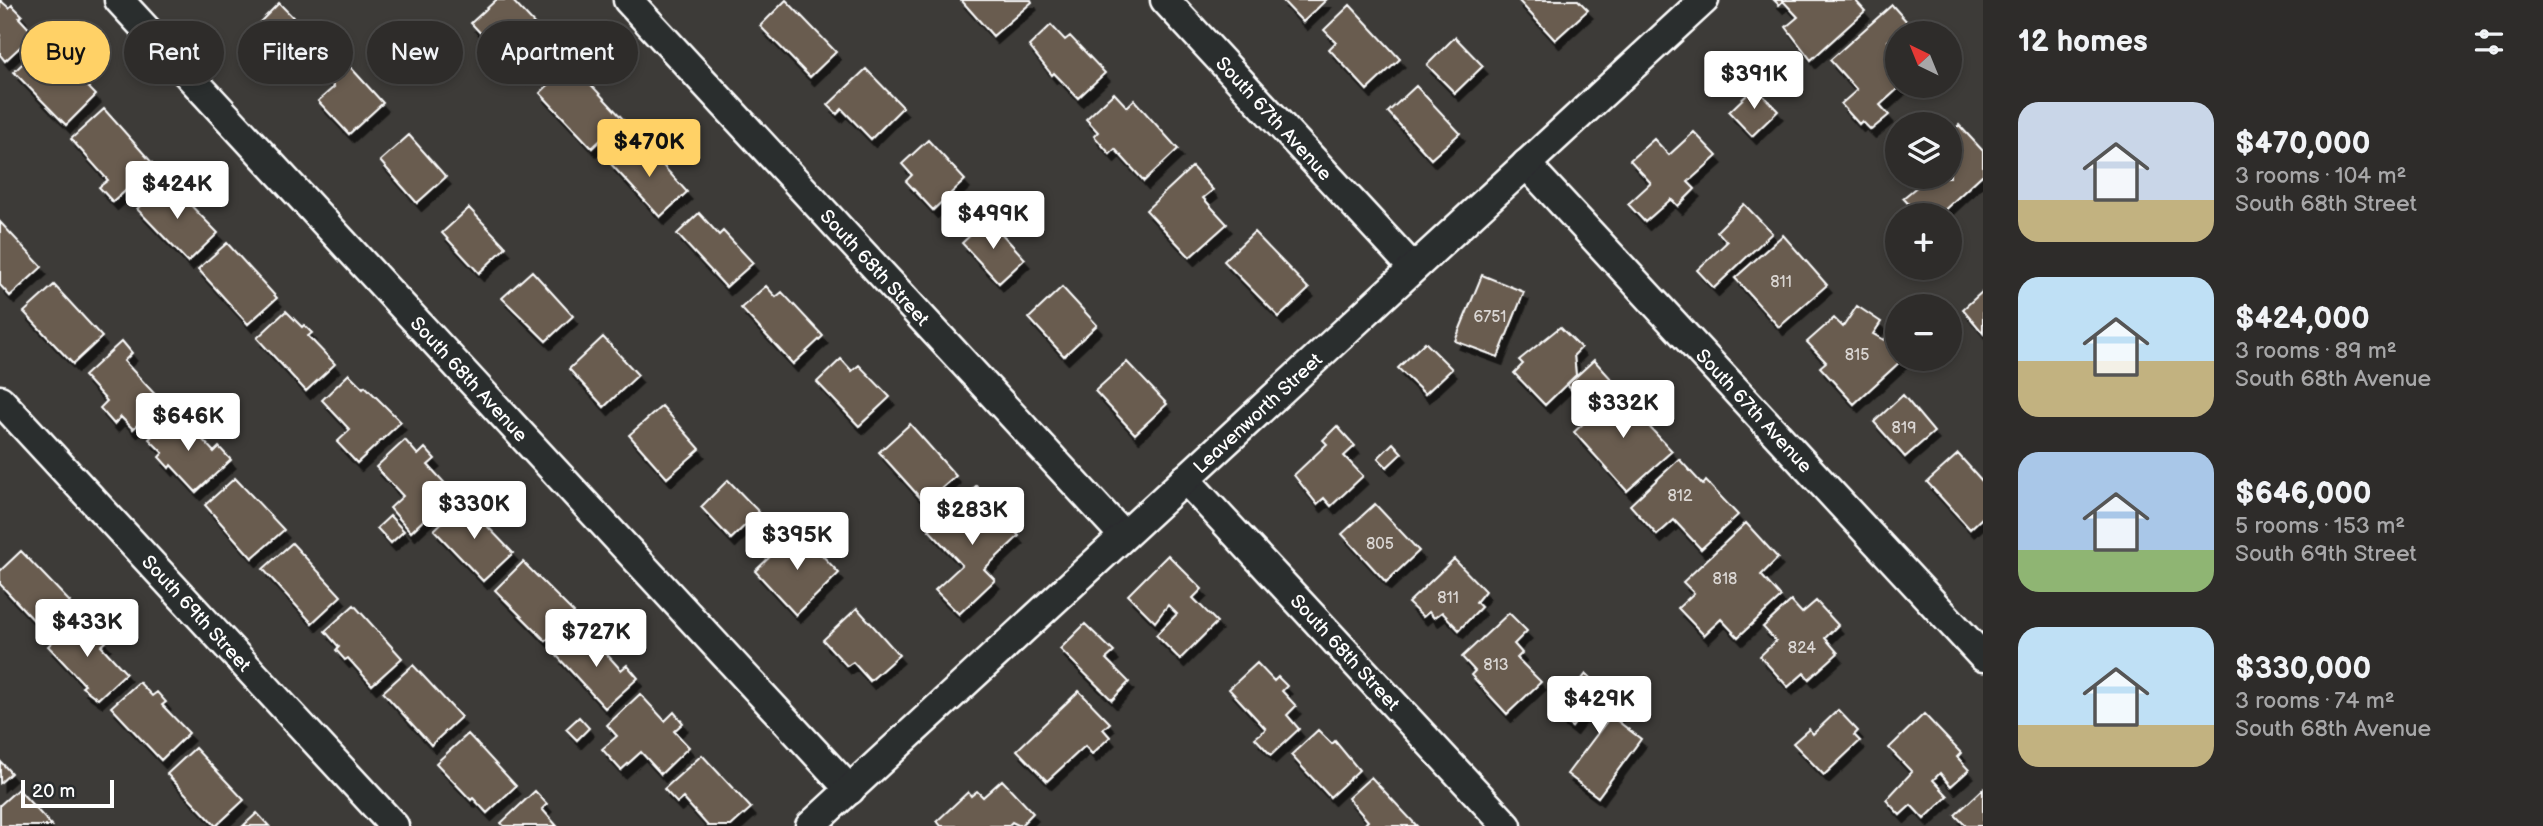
<!DOCTYPE html>
<meta charset="utf-8">
<style>
body{margin:0;font-family:"Balsamiq Sans",sans-serif;background:#3a3836;color:#f1f3f6;height:100vh;display:flex;flex-direction:column;font-size:26px;white-space:nowrap}
*{box-sizing:border-box;margin:0}
p{font-size:23px;color:#a7a7a8}
.icon{flex:none;width:38px;height:38px;fill:none;stroke:currentColor;stroke-width:2;stroke-linecap:round;stroke-linejoin:round}
.map{position:relative;flex:1;overflow:hidden}
.drawer{display:flex;flex-direction:column;background:#2e2c2a;width:560px}
.drawer>*{flex:none}
.banner{position:absolute;left:21px;top:21px;width:665px;height:63px;display:flex;gap:14px}
.needle{width:46px;rotate:317deg}
.fabs{position:absolute;left:1885px;top:21px;display:grid;gap:14px}
.fabs a{display:grid;place-items:center;width:77px;height:77px;border-radius:50%;background:#2e2c2a;box-shadow:0 4px 10px #0003,0 0 0 2px #494847;font-size:35px}
.scale{position:absolute;left:21px;bottom:18px;width:93px;box-sizing:border-box;padding-left:7px;border:4px solid #fff;border-top:0;font-size:19px;line-height:24px;white-space:nowrap;color:#fff;-webkit-text-stroke:5px #2a2d2e;paint-order:stroke}
.price{position:absolute;translate:-50% -60px;padding:0 16px;border-radius:7px;background:#fff;color:#222;font-size:23px;line-height:46px;filter:drop-shadow(0 2px 4px #0008)}
.price::after{content:'';position:absolute;left:50%;top:42px;width:21px;height:16px;margin-left:-10px;background:inherit;clip-path:polygon(0 0,100% 0,50% 100%)}
.price.current{background:#ffd166;color:#111}
ul{padding:0;list-style:none}
li{display:flex;align-items:center;gap:21px;height:175px;padding:0 35px}
li span{display:grid;place-items:center;flex:none;width:196px;height:140px;border-radius:21px;color:#555}
li>.icon{margin-inline-start:auto}
span .icon{width:84px;height:84px;fill:#fffc;stroke-width:1}
li b{font-size:30px}
h2{display:flex;justify-content:space-between;align-items:center;height:84px;padding:0 35px;font-size:30px}
.tag{padding:0 24px;border-radius:32px;background:#2e2c2a;box-shadow:0 4px 10px #0003,0 0 0 2px #494847;font-size:24px;line-height:63px}
.tag.current{background:#ffd166;color:#111}
main{display:flex;flex:1;min-height:0}
.map>svg:first-child{display:block}
</style>
<main>
<div class="map">
<svg width="1983" height="826" viewBox="0 0 1983 826">
<defs>
<filter id="shadow"><feDropShadow dx="4.5" dy="8" stdDeviation="0" flood-color="#0009"/></filter>
</defs>
<rect width="100%" height="100%" fill="#3d3b38"/>
<filter id="ink" filterUnits="userSpaceOnUse"><feTurbulence type="fractalNoise" baseFrequency=".0143" numOctaves="2"/><feDisplacementMap in="SourceGraphic" scale="14" xChannelSelector="R" yChannelSelector="G"/><feConvolveMatrix kernelMatrix="1 2 1 2 8 2 1 2 1" color-interpolation-filters="sRGB"/></filter>
<g filter="url(#ink)">
<path fill="#695c50" stroke="#fff" stroke-width="2" filter="url(#shadow)" d="M0,0l9,8 3,-3 10,10 -3,3 15,16 -29,27 -5,-6z
M496,0h16l42,45 -33,31 -50,-53z
M786,0l50,52 -26,25 -50,-51z
M961,0h70l1,2 -39,34z
M1282,0h44l-23,22z
M1518,0h60l10,10 -33,30z
M1774,0h81l10,11 -54,49 -25,-33 12,-10 -15,-16 -4,4z
M279,3l39,40 -26,25 -12,-12 -3,4 -10,-10 4,-4 -17,-18z
M1350,5l50,54 -33,31 -38,-41 7,-7 -12,-12z
M1892,5l16,18 -20,18 9,9v36h4l-21,19 9,10 -18,15 -9,-9 -3,3 -18,-20 16,-14 -27,-30z
M1051,25l14,15 5,-4 35,37 -27,25 -24,-25 -2,2 -23,-29z
M1455,37l28,29 -28,27 -28,-28z
M44,42l52,53 -30,30 -52,-53z
M343,59l40,44 -34,31 -31,-33 16,-14 -10,-10z
M565,69l10,11 7,-5 41,44 -31,29 -52,-55z
M866,69l37,38 -32,32 -29,-30 -5,5 -9,-9z
M1416,86l44,47 -29,26 -43,-47z
M1755,87l23,24 -26,25 -23,-24z
M1114,93l13,14 7,-7 44,49 -34,32 -29,-32 -5,5 -16,-18 4,-4 -12,-13z
M104,109l50,56 -41,37 -14,-15 9,-7 -37,-41z
M1959,125l24,26v23l-44,41h-20l-16,-17 26,-21h21v-43z
M1694,132l23,24 -29,26 7,7 -17,17 -7,-7 -26,23 -17,-18 23,-21 -21,-23 24,-21 15,16z
M409,135l37,42 -29,26 -37,-42z
M928,140l37,40 -32,30 -27,-29 6,-6 -10,-11z
M633,142l10,11 5,-4 39,43 -27,25 -50,-54z
M1192,167l21,23 -10,8 24,26 -37,33 -44,-47z
M166,180l52,53 -30,29 -51,-53z
M1744,204l28,29 -58,55 -17,-18 30,-28 -10,-11z
M469,208l37,39 -27,26 -37,-40z
M699,213l20,22 4,-4 30,32 -27,24 -49,-53z
M988,219l37,40 -26,24 -37,-40z
M0,222l42,45 -32,29 -10,-11z
M1254,232l55,57 -30,28 -55,-56z
M1783,235l44,50 -48,42 -44,-49z
M227,243l50,55 -29,26 -50,-55z
M532,271l41,45 -27,25 -44,-43z
M1482,275l42,17 -26,65 -43,-16z
M54,285l48,52 -29,27 -49,-52z
M766,286l10,11 6,-5 41,44 -30,28 -52,-56z
M1062,287l35,38 -33,31 -35,-38z
M1983,291v42l-20,-24z
M1857,306l24,16 -8,12 11,6 3,-3 10,11v11h6l-49,45 -34,-37 6,-5 -19,-20 27,-24 9,9z
M286,311l16,16 2,-2 8,8 -4,3 27,28 -29,27 -49,-53z
M1560,327l21,21 -7,7 2,20 -31,30 -31,-32 9,-9 -4,-4z
M603,337l35,38 -34,32 -35,-38z
M122,341l10,12 -8,8 38,41 -29,27 -12,-12 -7,7 -14,-16 7,-7 -23,-25z
M1425,342l27,27 -27,25 -27,-26z
M841,359l11,12 7,-6 31,32 -31,29 -42,-44z
M1594,360l19,21 -26,25 -20,-21z
M1127,362l40,42 -32,30 -40,-43z
M349,374l14,14 2,-2 36,36 -44,41 -20,-21 13,-12 -28,-30z
M1622,388l24,27 -4,4 30,32 -45,40 -53,-59z
M1903,395l31,37 -29,25 -31,-35z
M662,406l38,43 -33,29 -38,-43z
M177,412l37,40 5,-5 12,13 -35,32 -25,-27 -2,3 -10,-11 4,-4 -14,-14z
M910,424l46,52 -31,27 -46,-51z
M1337,426l18,20 -11,10 19,20 -32,30 -7,-8 -7,6 -23,-29 33,-31 -4,-4z
M405,440l13,15 7,-7 10,11 -7,6 25,27 -42,40 -21,-24 13,-12 -27,-29z
M1393,443l9,10 -15,14 -9,-9z
M1958,454l25,28v35l-13,12 -43,-47z
M1679,459l24,26 3,-4 32,34 -37,34 -27,-29 -17,15 -27,-30z
M235,478l49,52 -32,28 -47,-53z
M728,480l31,32 -28,27 -30,-32z
M976,486l43,50 -35,33 11,11 -36,34 -24,-24 27,-25 -33,-35z
M464,502l49,51 -30,28 -49,-51z
M1375,504l44,47 -33,31 -44,-48z
M390,516l14,15 -13,12 -14,-15z
M1746,523l32,35 -17,17 20,22 -43,40 -17,-18 -17,16 -26,-27 16,-15 -11,-11z
M798,530l41,43 -43,42 -41,-44z
M292,543l49,53 -29,27 -49,-54z
M21,551l49,51 -28,27 -42,-45v-13z
M1168,555l34,34 -9,9 24,24 -37,37 -24,-24 21,-21 -9,-9 -13,17 -27,-27z
M1454,559l31,32 -9,11 5,5 -22,23 -17,-18 -8,6 -5,-6 -6,5 -15,-14z
M523,562l51,51 -28,28 -51,-51z
M1791,601l11,12 14,-12 22,24 -13,13 13,15 -29,26 -5,-6 -16,14 -28,-31 16,-15 -13,-14z
M354,605l48,53 -30,27 -24,-27 -3,2 -9,-10 3,-3 -14,-16z
M857,608l42,47 -29,26 -17,-19 -6,4 -24,-26z
M1509,613l18,18 -13,13 8,9 -5,5 24,24 -34,32 -36,-39 4,-4 -13,-14z
M77,619l13,14 4,-4 12,13 -5,4 25,27 -28,26 -16,-12 3,-2 -37,-39z
M1085,624l29,28 -8,7 23,23 -17,18 -52,-51z
M585,630l36,40 6,-5 11,13 -33,30 -48,-52z
M1257,663l17,18 4,-4 9,9 -5,5 14,15 -9,9 12,14 -28,26 -16,-17 11,-9 -37,-40z
M413,665l48,52 -30,28 -48,-53z
M1586,674l40,31 -11,14 26,20 -43,58 -31,-23 43,-57 -19,-14 -19,24 -17,-13z
M139,682l13,14 5,-4 9,10 -4,3 27,28 -28,27 -50,-53z
M1079,691l31,32 -7,6 7,8 -18,17 -7,-8 -38,35 -30,-31z
M640,694l25,27 9,-9 9,11 -9,8 15,16 -28,27 -20,-22 -20,18 -19,-21 15,-13 -10,-11z
M1838,710l20,21 -4,4 6,6 -36,34 -31,-32 16,-14 4,5z
M1924,714l37,39 -4,4 12,13 -18,16 -11,-13 -7,7 15,16 -24,23 -13,-14 -11,10 -14,-15 26,-28 -23,-24z
M579,717l10,11 -12,12 -11,-11z
M1318,730l14,14 3,-3 24,29 -29,27 -39,-42z
M468,734l48,52 -29,27 -14,-15 -2,2 -35,-37z
M195,748l49,52 -28,26 -49,-52z
M702,755l49,53 -20,18h-23l-25,-28 -6,5 -13,-14z
M0,761l11,12 -11,10z
M1371,777l46,49h-54l5,-5 -20,-23z
M1002,780l31,33 -13,13 -8,-4 -4,4h-67l-4,-5 31,-29 3,4 6,-5 6,6z
M18,789l34,37h-52v-21z
M1983,789v37h-17l-11,-11z
M535,791l12,13 -5,5 15,17h-53l-3,-3z
M257,813l12,13h-26z"/>
<g fill="none" stroke-linecap="round" stroke-linejoin="round">
<g stroke="#fff" stroke-width="33">
<g id="minor">
<path id="s1" d="M119,0l731,790"/>
<path id="s2" d="M628,0l495,535"/>
<path id="s3" d="M1165,0l248,268"/>
<path id="s4" d="M1526,164l457,493"/>
<path id="s5" d="M0,400l394,426"/>
<path id="s6" d="M1185,479l322,347"/>
<path id="s7" d="M810,826l894,-826"/>
</g>
</g>
<use href="#minor" stroke="#2a2d2e" stroke-width="28"/>
</g>
</g>
<g text-anchor="middle" stroke-width="5" stroke-linejoin="round" paint-order="stroke">
<g font-size="16" fill="#dad6d3">
<text x="1781" y="287">811</text>
<text x="1490" y="322">6751</text>
<text x="1857" y="360">815</text>
<text x="1904" y="433">819</text>
<text x="1680" y="501">812</text>
<text x="1380" y="549">805</text>
<text x="1725" y="584">818</text>
<text x="1448" y="603">811</text>
<text x="1802" y="653">824</text>
<text x="1496" y="670">813</text>
</g>
<g font-size="19" fill="#fff" stroke="#2a2d2e">
<text dy="7" stroke="none"><textPath href="#s3" startOffset="161">South 67th Avenue</textPath></text>
<text dy="7" stroke="none"><textPath href="#s2" startOffset="364">South 68th Street</textPath></text>
<text dy="7" stroke="none"><textPath href="#s1" startOffset="516">South 68th Avenue</textPath></text>
<text dy="7" stroke="none"><textPath href="#s4" startOffset="336">South 67th Avenue</textPath></text>
<text dy="7" stroke="none"><textPath href="#s7" startOffset="609">Leavenworth Street</textPath></text>
<text dy="7" stroke="none"><textPath href="#s5" startOffset="290">South 69th Street</textPath></text>
<text dy="7" stroke="none"><textPath href="#s6" startOffset="236">South 68th Street</textPath></text>
</g>
</g>
</svg>
<div class="fabs">
<a><svg class="needle" viewBox="-14 -14 28 28"><path d="M0-13l5 13h-10z" fill="#e53935"/><path d="M0 13l5-13h-10z" fill="#a7a7a8"/></svg></a>
<a><svg class="icon" aria-label="layers" viewBox="0 0 24 24"><path d="M12 4l9 5-9 5-9-5zM3 14l9 5 9-5"/></svg></a>
<a>+</a>
<a>−</a>
</div>
<div class="scale">20 m</div>
<b class="price" style="left:1754px;top:111px">$391K</b>
<b class="price current" style="left:649px;top:179px">$470K</b>
<b class="price" style="left:177px;top:221px">$424K</b>
<b class="price" style="left:993px;top:251px">$499K</b>
<b class="price" style="left:1623px;top:440px">$332K</b>
<b class="price" style="left:188px;top:453px">$646K</b>
<b class="price" style="left:474px;top:541px">$330K</b>
<b class="price" style="left:972px;top:547px">$283K</b>
<b class="price" style="left:797px;top:572px">$395K</b>
<b class="price" style="left:87px;top:659px">$433K</b>
<b class="price" style="left:596px;top:669px">$727K</b>
<b class="price" style="left:1599px;top:736px">$429K</b>
<div class="banner">
<a class="tag current">Buy</a>
<a class="tag">Rent</a>
<a class="tag">Filters</a>
<a class="tag">New</a>
<a class="tag">Apartment</a>
</div>
</div>
<section class="drawer">
<h2>12 homes<svg class="icon" aria-label="filters" viewBox="0 0 24 24"><path d="M4 7h16M4 17h16"/><circle cx="9" cy="7" r="2"/><circle cx="15" cy="17" r="2"/></svg></h2>
<ul>
<li><span style="background:linear-gradient(#c9d6e8 70%,#c2b280 0)"><svg class="icon" aria-label="home" viewBox="0 0 24 24"><path d="M3 11l9-7 9 7M6 9v11h12V9"/></svg></span><div><b>$470,000</b><p>3 rooms · 104 m²</p><p>South 68th Street</p></div></li>
<li><span style="background:linear-gradient(#bfe0f5 60%,#c2b280 0)"><svg class="icon" aria-label="home" viewBox="0 0 24 24"><path d="M3 11l9-7 9 7M6 9v11h12V9"/></svg></span><div><b>$424,000</b><p>3 rooms · 89 m²</p><p>South 68th Avenue</p></div></li>
<li><span style="background:linear-gradient(#a9c7e8 70%,#8fb573 0)"><svg class="icon" aria-label="home" viewBox="0 0 24 24"><path d="M3 11l9-7 9 7M6 9v11h12V9"/></svg></span><div><b>$646,000</b><p>5 rooms · 153 m²</p><p>South 69th Street</p></div></li>
<li><span style="background:linear-gradient(#bfe0f5 70%,#c2b280 0)"><svg class="icon" aria-label="home" viewBox="0 0 24 24"><path d="M3 11l9-7 9 7M6 9v11h12V9"/></svg></span><div><b>$330,000</b><p>3 rooms · 74 m²</p><p>South 68th Avenue</p></div></li>
</ul>
</section>
</main>
